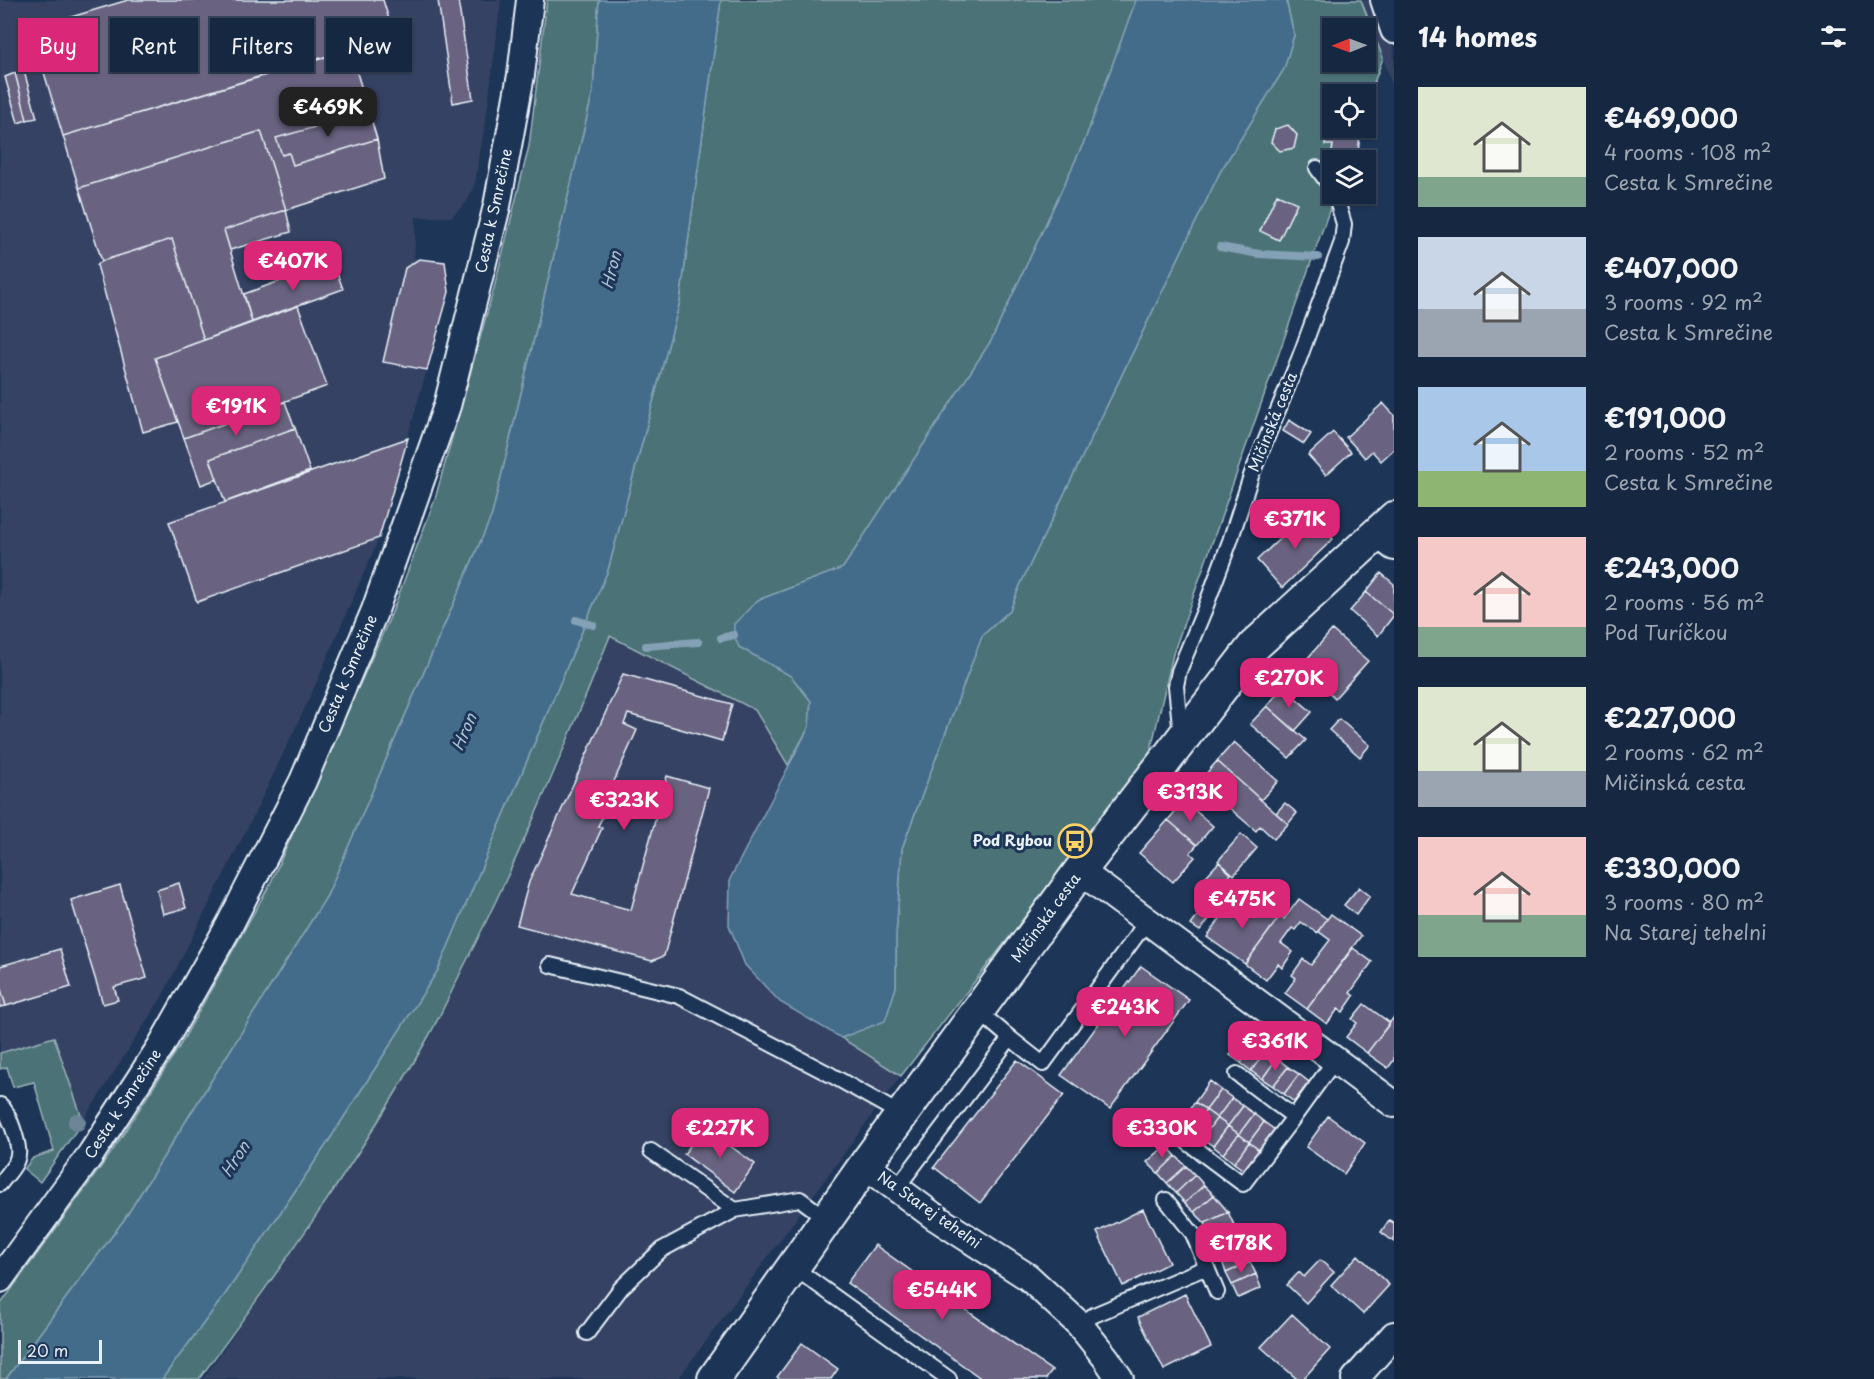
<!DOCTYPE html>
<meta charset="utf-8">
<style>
body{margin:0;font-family:"Playpen Sans",sans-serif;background:#1f3048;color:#f1f3f6;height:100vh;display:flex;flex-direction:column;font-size:22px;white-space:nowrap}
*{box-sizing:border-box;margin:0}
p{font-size:20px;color:#9ea6b1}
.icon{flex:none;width:33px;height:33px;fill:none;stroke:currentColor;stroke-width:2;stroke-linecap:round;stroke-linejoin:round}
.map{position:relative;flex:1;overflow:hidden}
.panel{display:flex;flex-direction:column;background:#162841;width:480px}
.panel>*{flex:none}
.top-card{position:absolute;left:18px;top:18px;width:570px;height:54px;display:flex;gap:12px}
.needle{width:39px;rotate:269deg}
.fabs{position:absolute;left:1322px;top:18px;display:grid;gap:12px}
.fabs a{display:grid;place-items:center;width:54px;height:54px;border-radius:0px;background:#162841;box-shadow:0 2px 4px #0004,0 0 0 2px #35445a;font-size:30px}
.scale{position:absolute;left:18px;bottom:15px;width:84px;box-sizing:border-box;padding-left:6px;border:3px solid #e8f1f8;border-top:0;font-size:16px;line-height:21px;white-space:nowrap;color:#e8f1f8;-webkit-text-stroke:4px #1d3557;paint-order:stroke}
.price{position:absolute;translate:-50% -51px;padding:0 14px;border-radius:12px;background:#db2777;color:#fff;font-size:20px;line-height:39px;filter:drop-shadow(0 2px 3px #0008)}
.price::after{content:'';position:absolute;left:50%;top:36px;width:18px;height:14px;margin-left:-9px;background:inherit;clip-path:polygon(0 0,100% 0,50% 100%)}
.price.on{background:#222;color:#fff}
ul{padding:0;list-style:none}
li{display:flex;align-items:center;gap:18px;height:150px;padding:0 24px}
li span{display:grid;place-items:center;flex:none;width:168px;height:120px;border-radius:0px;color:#555}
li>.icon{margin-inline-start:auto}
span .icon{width:72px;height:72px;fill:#fffc;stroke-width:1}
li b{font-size:26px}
h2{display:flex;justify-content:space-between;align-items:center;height:72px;padding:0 24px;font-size:26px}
.pill{padding:0 21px;border-radius:0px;background:#162841;box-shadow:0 2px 4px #0004,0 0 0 2px #35445a;font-size:21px;line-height:54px}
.pill.on{background:#db2777;color:#fff}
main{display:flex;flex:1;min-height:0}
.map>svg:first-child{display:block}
</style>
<main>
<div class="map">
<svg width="1394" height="1379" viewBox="0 0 1394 1379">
<rect width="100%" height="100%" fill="#1d3557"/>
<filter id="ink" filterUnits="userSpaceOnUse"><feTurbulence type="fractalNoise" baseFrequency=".0167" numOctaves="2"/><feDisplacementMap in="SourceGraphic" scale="12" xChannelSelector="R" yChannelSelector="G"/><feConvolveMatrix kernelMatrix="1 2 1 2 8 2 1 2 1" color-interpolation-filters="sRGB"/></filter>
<g filter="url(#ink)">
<path fill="#344364" d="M0,0h501l-13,105 -13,78 -8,19 -16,15h-35l-2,41 31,4 4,30 -70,246 -67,155 -58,122 -91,180 -80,126 -29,-83 -54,15z
M1361,0h33v91l-11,-33z
M610,636l145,74 33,55 -58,114 50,123 121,74 -223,303h-475l142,-205 82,-134 56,-111 76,-165z"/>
<path fill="#4b7377" stroke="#9ab2b8" stroke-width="1.5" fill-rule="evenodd" d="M547,0h52l-6,92 -101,423 -165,381 -203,324 -118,159h-6v-74l111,-152 68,-106 91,-163 121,-269 44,-116 59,-211 35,-142z
M721,0h415l-51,140 -94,201 -148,227 -85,32 -19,47 52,29 20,25 -2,26 -21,38 -33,-55 -145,-74c-45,113 -92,224 -147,332 -12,24 -23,49 -37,73 -67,118 -146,229 -227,338h-37l64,-86 100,-148 112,-175 170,-400 72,-269z
M1286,0h75l22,58 -18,50v-14h-33v34h26l-11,32h-15v34h3l-162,460 -24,104 -248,318 -60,-38 44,-18 11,-33v-51l6,-88 80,-212 28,-26 11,-27 199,-411 64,-103 10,-34zM1332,28h33v34h-33z
M54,1037l29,84 -43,61 -16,-13 9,-11 21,-7 -20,-69 -21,5 -6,-20 -7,2v-16z"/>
<path fill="#426c8a" stroke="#84a1b6" stroke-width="1.5" d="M599,0h122l-41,301 -72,269 -170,400 -112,175 -100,148 -64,86h-156l118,-159 203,-324 165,-381 101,-423z
M1136,0h150l8,35 -10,34 -64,103 -199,411 -11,27 -28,26 -80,212 -6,88v51l-11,34 -44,17 -61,-36 -35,-37 -16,-40 1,-46 79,-152 2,-26 -20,-25 -52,-29 -5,-12v-11l24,-24 85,-32 148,-227 94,-201z"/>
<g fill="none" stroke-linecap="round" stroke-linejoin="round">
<path stroke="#84a1b6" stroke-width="8" d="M1220,247l39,7 59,3
M576,620l17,5
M721,638l13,-3
M646,646l52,-4"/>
</g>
<path fill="#696481" stroke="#e8f1f8" stroke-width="1.5" d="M128,0h255l9,29 -30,9 2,7 -301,91 -32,-107z
M438,0h20l15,99 -20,4z
M350,50l19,62 -93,26 6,17 7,-2 4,12 84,-26 7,40 -98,31 -25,-79 -182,57 -16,-52z
M24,71l13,47 -10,2 -12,-47z
M15,73l12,47 -9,3 -13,-46z
M369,112l8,27 -84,26 -4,-12 -7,2 -6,-17z
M1288,125l9,10 -3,13 -14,3 -9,-9 4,-13z
M1327,128h34l-4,32 -26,-1 2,-14h-8z
M261,131l25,79 -62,20 28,92 -48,18 -32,-101 -70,22 -23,-73z
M1365,178h3l-2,23 -15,-1 1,-6h13z
M1277,194l20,9 -18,37 -19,-9z
M286,210l5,22 -61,18 -6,-20z
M172,239l32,101 -49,18 23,64 -35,10 -46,-167 5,-4z
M419,259l26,3 4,30 -22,78 -44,-8 22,-94z
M333,262l10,27 -91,33 -8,-28z
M298,306l29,80 -143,52 -29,-80z
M285,402l10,26 -85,31 7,20 -16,6 -17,-47z
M1383,403l11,12v34l-13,12 -9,-10 -7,7 -19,-21z
M1289,420l22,14 -7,10 -21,-13z
M295,428l15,43 -85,31 -15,-43z
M1333,432l18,20 -25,23 -18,-20z
M408,438l-29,100 -182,64 -28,-80z
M1308,512l25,27 -51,49 -25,-28z
M1381,573l13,11v31l-28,-23z
M1366,592l28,23 -16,21 -28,-25z
M1332,630l36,31 -33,37 -35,-31z
M623,674l109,30 -10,37 -94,-27 -4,10 13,6 -26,58 -11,-5 -11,22 16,7 -7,14 4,2 -30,66 59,16 36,-134 42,12 -45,168 -12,5 -135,-36 12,-43z
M1283,687l29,25 -17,19 -28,-25z
M1267,706l39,34 -17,18 -39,-34z
M1339,719l31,26 -10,12 -31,-27z
M1234,742l44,39 -17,19 -44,-39z
M1217,761l71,63 -14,15 -14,-13 -4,5 -57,-49z
M1184,801l29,25 -16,19 -29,-25z
M1285,803l12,10 -9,11 -12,-11z
M1168,820l29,25 -7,8 5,4 -22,25 -34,-29z
M1241,834l16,14 -23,27 -16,-14z
M1219,862l12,12 -20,24 -14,-12z
M179,883l7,25 -23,6 -6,-24z
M120,885l27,93 -33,9 4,13 -15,4 -32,-104z
M1359,887l11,9 -14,19 -12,-10z
M1234,899l23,17 8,-11 15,11 -35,48 -38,-27z
M1299,899l28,20 -10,14 -16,-11 -6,8 -3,-2 -11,15 12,9 -11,16 -4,-4 -12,16 -21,-16 35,-48 4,3z
M1208,902l9,7 -17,22 -9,-6z
M1331,914l30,22 -54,73 -22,-16 11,-15 -4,-3 11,-16 8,6 19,-25 -12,-9z
M1353,948l19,14 -22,31 4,3 -11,16 -5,-3 -11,15 -20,-15z
M60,949l11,38 -65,19 -6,-20v-20z
M1141,966l48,34 -79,109 -49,-34z
M0,986l6,20 -6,1z
M1364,1004l26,19 -23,30 -21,-16 11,-14 -5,-4z
M1394,1017v43l-6,8 -21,-15z
M1245,1035l11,7 -15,21 -11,-8z
M1256,1042l10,9 -15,20 -10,-8z
M1266,1051l11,7 -15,21 -11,-8z
M1277,1058l11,9 -15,19 -11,-7z
M1017,1060l47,35 -84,108 -46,-36z
M1288,1067l11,7 -15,20 -11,-8z
M1299,1074l10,8 -15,20 -10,-8z
M1210,1081l11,9 -15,20 -11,-8z
M1221,1090l11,8 -15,20 -11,-8z
M1232,1098l11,8 -15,20 -11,-8z
M1195,1102l11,8 -15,20 -11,-8z
M1243,1106l11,8 -15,20 -11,-8z
M1206,1110l11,8 -15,20 -11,-8z
M1254,1114l10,8 -15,20 -10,-8z
M1328,1116l37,27 -21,31 -38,-27z
M1217,1118l11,8 -15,20 -11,-8z
M1264,1122l11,8 -15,21 -11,-9z
M1228,1126l11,8 -16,20 -10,-8z
M704,1127l51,37 -20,28 -51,-38z
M1239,1134l10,8 -15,21 -11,-9z
M1249,1142l11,9 -15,20 -11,-8z
M1166,1145l10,11 -18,17 -11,-11z
M1176,1156l10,10 -19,17 -9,-10z
M1186,1166l9,9 -19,18 -9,-10z
M1195,1175l9,10 -19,18 -9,-10z
M1204,1185l10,10 -20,17 -9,-9z
M1214,1195l14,17 -23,11 -11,-11z
M1143,1209l26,54 -46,23 -26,-54z
M1228,1212l6,13 -23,11 -6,-13z
M1389,1220l5,3v19l-13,-10z
M1234,1225l6,12 -24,11 -5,-12z
M1240,1237l5,13 -23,11 -6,-13z
M875,1245l177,126 -6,8h-64l-135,-96z
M1245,1250l5,12 -24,11 -4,-12z
M1358,1255l31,30 -26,29 -32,-29z
M1320,1260l14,12 -28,31 -19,-18 12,-13 5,5z
M1250,1262l6,12 -24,11 -6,-12z
M1256,1274l5,14 -23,10 -6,-13z
M1185,1294l26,53 -47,23 -26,-53z
M1292,1314l38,35 -27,30h-6l-36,-32z
M802,1343l36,26 -7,10h-51l-3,-2z"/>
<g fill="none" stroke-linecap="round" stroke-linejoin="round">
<g stroke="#e8f1f8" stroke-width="18">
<path id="service" d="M1317,168l15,21
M1181,735l-5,-49 3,-15 25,-60 26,-70 21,-65 48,-117 43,-117 2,-18 -9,-30
M550,965l129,31 152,79 71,40
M978,1011l32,27
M1237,1074l57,43 41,-57
M0,1105c8,5 20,39 18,50 -1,10 -12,21 -18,29
M1187,1142l56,42 51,-67
M651,1151l84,59
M896,1189l114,-151 33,26 104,-143
M1166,1200l27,34 24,58
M793,1267l156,112
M1079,1324l15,-9 113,-48
M587,1333l34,-45 40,-38 74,-40 65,-11 27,20"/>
</g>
<g stroke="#e8f1f8" stroke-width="30">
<path id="minor" d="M1384,0l10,30
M1377,534l17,13
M1080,871l314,233
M865,1165l70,52 93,60 51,47 27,34 14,21
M0,1279l91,-125 70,-108 68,-120 74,-145 72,-171 72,-204 50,-200 24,-131 9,-75
M1355,1379l39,-44"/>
</g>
<g stroke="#e8f1f8" stroke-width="36">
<path id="tertiary" d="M714,1379l151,-214 215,-294 174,-225 140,-128"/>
</g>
<use href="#service" stroke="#1d3557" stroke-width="14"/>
<use href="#minor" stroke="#1d3557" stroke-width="26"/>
<use href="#tertiary" stroke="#1d3557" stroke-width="32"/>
</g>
<circle fill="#6e8497" cx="77" cy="1122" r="9"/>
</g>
<defs>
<g id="bus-ring" transform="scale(1.725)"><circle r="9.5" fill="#1d3557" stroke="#ffd166" stroke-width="1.5"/><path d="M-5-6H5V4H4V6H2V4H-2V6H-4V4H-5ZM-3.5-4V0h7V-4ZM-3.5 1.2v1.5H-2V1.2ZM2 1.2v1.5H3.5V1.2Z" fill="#ffd166"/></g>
</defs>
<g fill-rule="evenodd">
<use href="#bus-ring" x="1075" y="841"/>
</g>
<g text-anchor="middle" stroke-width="6" stroke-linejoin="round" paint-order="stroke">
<g font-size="15" fill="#e8f1f8" stroke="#1d3557">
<text transform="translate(494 211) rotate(-78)" y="5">Cesta k Smrečine</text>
<text transform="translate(1273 422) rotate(-68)" y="5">Mičinská cesta</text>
<text transform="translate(348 674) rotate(-67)" y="5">Cesta k Smrečine</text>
<text transform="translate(1046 918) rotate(-54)" y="5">Mičinská cesta</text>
<text transform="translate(123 1104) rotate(-57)" y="5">Cesta k Smrečine</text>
<text transform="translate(929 1210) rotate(35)" y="5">Na Starej tehelni</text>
</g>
<g font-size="15" font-weight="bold" fill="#e8f1f8" stroke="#1d3557" text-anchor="end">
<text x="1052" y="846">Pod Rybou</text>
</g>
<g font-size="16" font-style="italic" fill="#aec2d2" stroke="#1d3557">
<text transform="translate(611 270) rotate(-76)" y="6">Hron</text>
<text transform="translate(464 732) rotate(-67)" y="6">Hron</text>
<text transform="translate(235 1159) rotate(-57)" y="6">Hron</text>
</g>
</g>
</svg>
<div class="fabs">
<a><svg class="needle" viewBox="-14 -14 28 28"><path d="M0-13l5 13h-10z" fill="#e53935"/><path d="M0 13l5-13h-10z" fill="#9ea6b1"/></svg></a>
<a><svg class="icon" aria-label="locate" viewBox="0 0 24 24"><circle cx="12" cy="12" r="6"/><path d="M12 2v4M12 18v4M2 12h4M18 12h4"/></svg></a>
<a><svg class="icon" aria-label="layers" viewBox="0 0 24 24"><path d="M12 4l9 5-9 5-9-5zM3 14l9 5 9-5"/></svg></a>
</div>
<div class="scale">20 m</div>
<b class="price on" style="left:328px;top:138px">€469K</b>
<b class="price" style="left:293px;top:292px">€407K</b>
<b class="price" style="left:236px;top:437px">€191K</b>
<b class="price" style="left:1295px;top:550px">€371K</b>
<b class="price" style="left:1289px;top:709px">€270K</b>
<b class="price" style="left:1190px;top:823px">€313K</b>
<b class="price" style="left:624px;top:831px">€323K</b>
<b class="price" style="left:1242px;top:930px">€475K</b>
<b class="price" style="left:1125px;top:1038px">€243K</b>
<b class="price" style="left:1275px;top:1072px">€361K</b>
<b class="price" style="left:720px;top:1159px">€227K</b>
<b class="price" style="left:1162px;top:1159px">€330K</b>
<b class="price" style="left:1241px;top:1274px">€178K</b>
<b class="price" style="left:942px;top:1321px">€544K</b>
<div class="top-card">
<a class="pill on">Buy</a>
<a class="pill">Rent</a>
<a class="pill">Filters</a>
<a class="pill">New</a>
</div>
</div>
<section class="panel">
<h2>14 homes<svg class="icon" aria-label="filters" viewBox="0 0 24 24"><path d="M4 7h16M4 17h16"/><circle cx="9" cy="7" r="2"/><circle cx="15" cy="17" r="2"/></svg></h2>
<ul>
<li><span style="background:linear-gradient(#dfe7d0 75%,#7fa58c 0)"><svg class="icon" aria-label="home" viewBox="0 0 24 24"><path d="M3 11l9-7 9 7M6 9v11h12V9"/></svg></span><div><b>€469,000</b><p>4 rooms · 108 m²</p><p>Cesta k Smrečine</p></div></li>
<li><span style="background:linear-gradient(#c9d6e8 60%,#9aa5b1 0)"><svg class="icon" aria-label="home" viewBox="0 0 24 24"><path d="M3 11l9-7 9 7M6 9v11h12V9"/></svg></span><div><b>€407,000</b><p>3 rooms · 92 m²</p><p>Cesta k Smrečine</p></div></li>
<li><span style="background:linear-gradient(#a9c7e8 70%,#8fb573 0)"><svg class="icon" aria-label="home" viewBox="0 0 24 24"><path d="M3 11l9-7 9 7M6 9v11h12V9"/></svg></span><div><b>€191,000</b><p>2 rooms · 52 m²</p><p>Cesta k Smrečine</p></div></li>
<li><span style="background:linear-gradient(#f6c9c9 75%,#7fa58c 0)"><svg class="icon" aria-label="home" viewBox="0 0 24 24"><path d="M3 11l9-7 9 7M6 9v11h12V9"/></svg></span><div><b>€243,000</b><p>2 rooms · 56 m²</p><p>Pod Turíčkou</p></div></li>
<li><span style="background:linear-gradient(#dfe7d0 70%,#9aa5b1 0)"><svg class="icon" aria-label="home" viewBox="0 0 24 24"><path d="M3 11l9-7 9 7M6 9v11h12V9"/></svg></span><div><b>€227,000</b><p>2 rooms · 62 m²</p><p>Mičinská cesta</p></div></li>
<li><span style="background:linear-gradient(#f6c9c9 65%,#7fa58c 0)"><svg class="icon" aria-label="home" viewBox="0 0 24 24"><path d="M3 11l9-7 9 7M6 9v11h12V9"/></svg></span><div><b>€330,000</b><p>3 rooms · 80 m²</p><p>Na Starej tehelni</p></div></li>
</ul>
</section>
</main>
